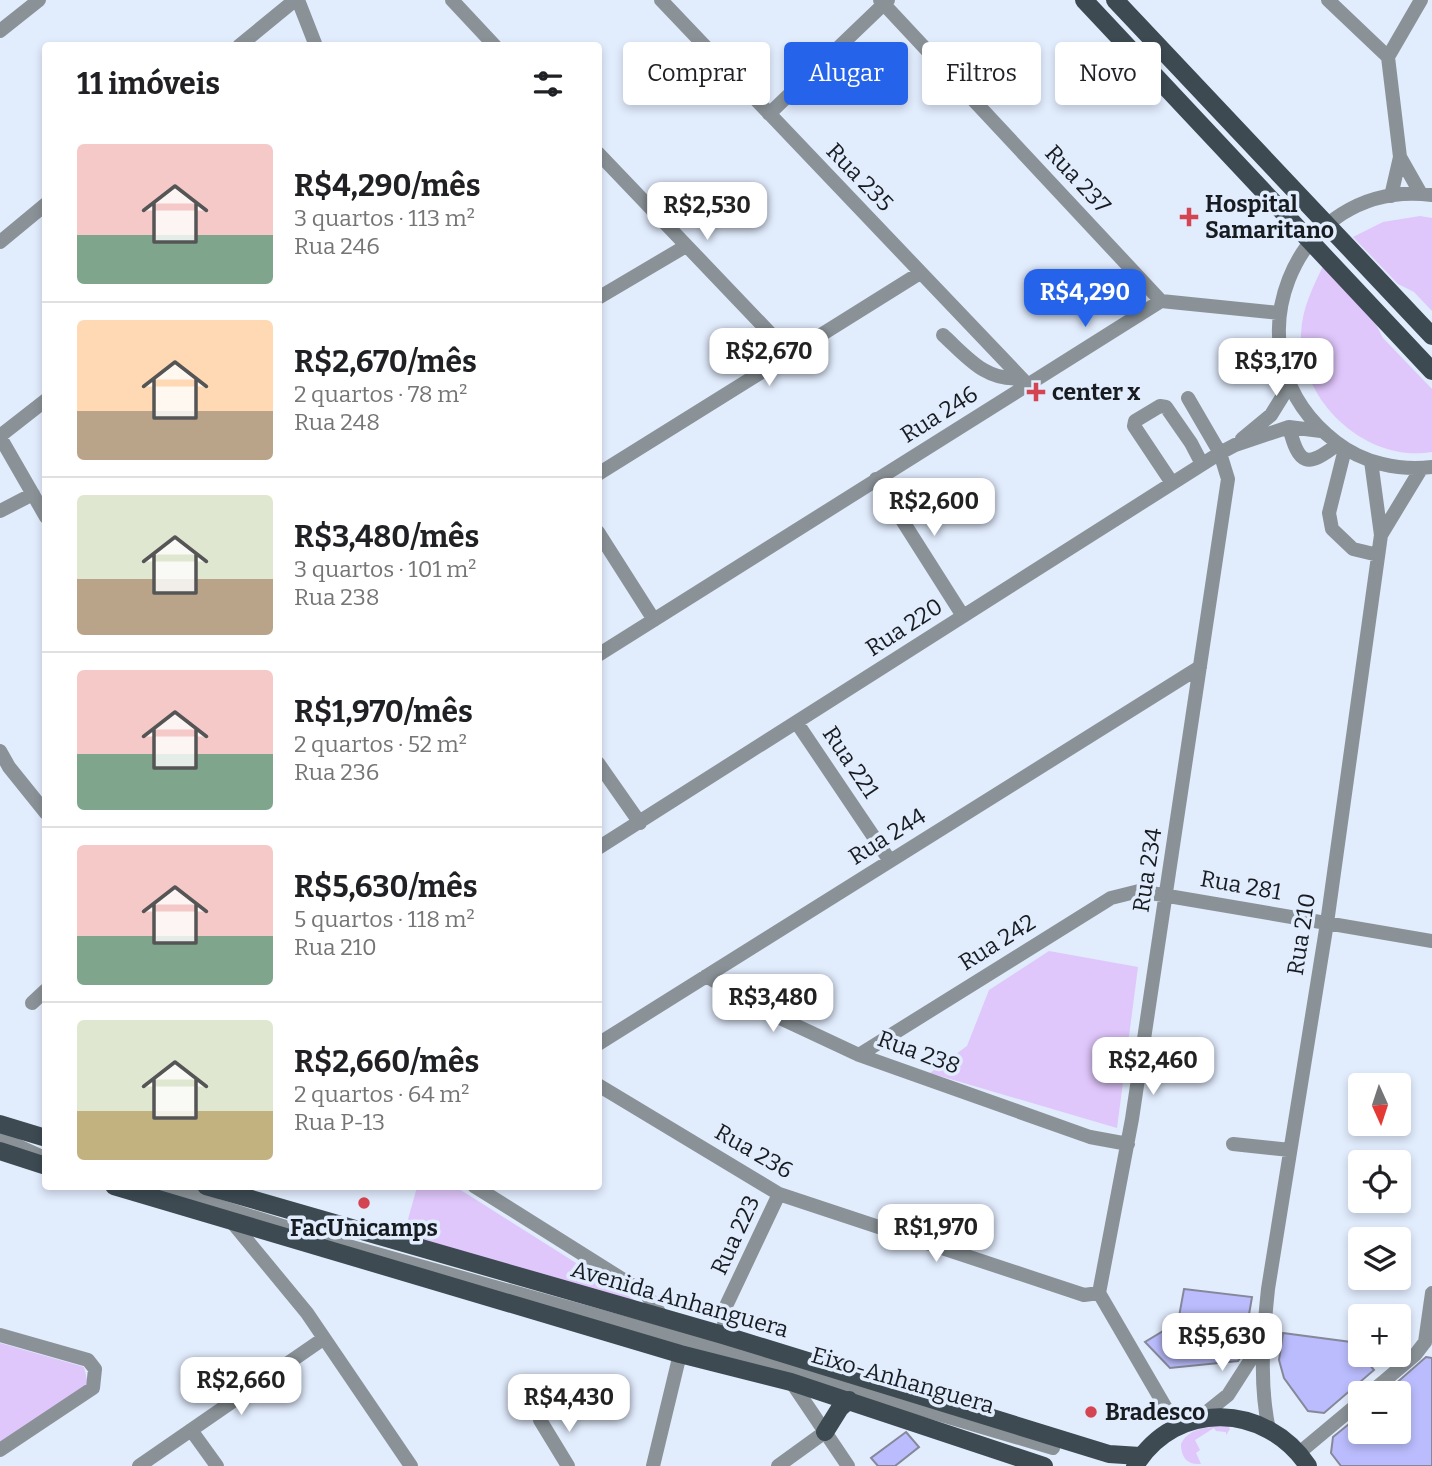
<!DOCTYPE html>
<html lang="pt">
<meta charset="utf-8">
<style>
body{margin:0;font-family:Bitter,serif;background:#f6f6f6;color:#202124;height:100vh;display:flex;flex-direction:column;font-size:26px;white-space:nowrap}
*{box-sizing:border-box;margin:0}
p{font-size:23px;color:#757577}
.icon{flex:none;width:38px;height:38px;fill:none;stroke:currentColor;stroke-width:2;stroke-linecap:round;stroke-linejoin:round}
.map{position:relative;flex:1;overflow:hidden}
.panel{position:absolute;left:42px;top:42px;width:560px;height:1148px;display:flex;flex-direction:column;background:#fff;border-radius:7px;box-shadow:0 4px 10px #0003}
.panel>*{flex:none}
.banner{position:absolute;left:623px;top:42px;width:665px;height:63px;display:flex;gap:14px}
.needle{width:46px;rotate:177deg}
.buttons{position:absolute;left:1348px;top:1073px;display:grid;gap:14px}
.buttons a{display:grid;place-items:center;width:63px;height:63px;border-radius:7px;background:#fff;box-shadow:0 4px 10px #0003;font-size:35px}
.price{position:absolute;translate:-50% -60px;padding:0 16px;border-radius:14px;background:#fff;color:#222;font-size:23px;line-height:46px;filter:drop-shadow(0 2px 4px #0008)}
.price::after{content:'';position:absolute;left:50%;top:42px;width:21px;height:16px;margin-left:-10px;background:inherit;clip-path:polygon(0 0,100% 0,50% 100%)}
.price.on{background:#2563eb;color:#fff}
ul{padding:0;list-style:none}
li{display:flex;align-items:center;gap:21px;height:175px;padding:0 35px}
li+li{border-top:2px solid #e0e0e0}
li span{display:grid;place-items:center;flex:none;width:196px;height:140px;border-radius:7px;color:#555}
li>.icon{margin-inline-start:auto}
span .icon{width:84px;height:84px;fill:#fffc;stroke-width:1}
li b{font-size:30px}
h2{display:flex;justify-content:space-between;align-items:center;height:84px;padding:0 35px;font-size:30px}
.tag{padding:0 24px;border-radius:7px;background:#fff;box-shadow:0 4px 10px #0003;font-size:24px;line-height:63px}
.tag.on{background:#2563eb;color:#fff}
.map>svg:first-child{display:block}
</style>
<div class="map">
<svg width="1432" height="1466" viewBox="0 0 1432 1466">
<rect width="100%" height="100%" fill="#e1ecfd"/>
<path fill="#dfc6fb" d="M1420,216l12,2v93l-18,-19 -16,-8 -45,-47 30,-15z
M1324,264l47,51 12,23 49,51v63c-66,11 -133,-51 -131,-118 1,-26 12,-47 23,-70z
M1049,951l89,16 -21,161 -187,-55 37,-27 22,-56z
M417,1187h39l185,117 -239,-63z
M0,1343l84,24 4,17 -88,59z
M1228,1426l2,3 -4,6v-3l-10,-1 -2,-3 -19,12 5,10 -4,3 5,11c-14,1 -20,-7 -20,-20 9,-18 30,-17 47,-18z"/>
<path fill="#babcfd" stroke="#868899" stroke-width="2" d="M1184,1289l68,8 -10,58 -4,6 -68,7 -25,-26 33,-20z
M1283,1333l68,9 23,28 -50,43 -16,-2 -24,-33 -5,-18z
M1426,1357l6,1v108h-91l-10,-13 2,-16 27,-22v17h38v-39h-13z
M906,1432l13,15 -24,19h-17l-7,-8z"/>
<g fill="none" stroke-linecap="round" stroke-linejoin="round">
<path stroke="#8a9297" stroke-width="14" d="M298,0l18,46
M452,0l43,46
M661,0l367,385
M880,0l281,301 118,12
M1328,0l60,57
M0,31l39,-31
M239,46l56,-46
M769,114l119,-114
M598,153l192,201
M1400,157l21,37
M1432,195c-140,-18 -210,161 -96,247 27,21 63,29 96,25
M1391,196l9,-39 -12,-100 33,-57
M0,242l46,-38
M598,298l88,-52
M943,335c24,22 43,47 78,43
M1289,427c10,39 18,41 49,17
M0,436l46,-36
M0,437l46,80
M1242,439l29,-24 18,-29
M1345,449l-16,64 3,16 21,20 25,6
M598,474l322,-201
M876,479l87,137
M1172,483l-38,-57 1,-5 25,-15 6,1 25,36 11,21
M0,511l33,-17
M598,532l56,88
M1381,535l40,-66
M598,655l563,-354
M797,723l93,138
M0,751l9,16 37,46
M598,763l42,60
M598,848l622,-395 15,-8 54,-18 32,4
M706,976l61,36 92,43 231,82 38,7
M32,1003l14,-13
M598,1044l602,-377
M859,1055l252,-157 28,-7 293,50
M598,1085l181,109 305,101 15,-2
M0,1138l40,18
M1233,1144l57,6
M196,1186l36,36 75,91 104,153
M474,1186l172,108 18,25
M164,1193l51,12 -45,-19
M215,1205l119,37 401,112 318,94
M1099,1293l33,-174 96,-640 -8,-26 -32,-55
M1099,1293l78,134
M0,1335l88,25 7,9 -2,19 -93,62
M723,1335l3,-29 53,-112
M1425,1342l7,-49
M790,1380l58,86
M1370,1393l45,-38 10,-13
M1198,1419l30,-24 34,-53
M540,1420l28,46
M191,1430l26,36
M1269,1430c-10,-47 -6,-93 -1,-141l59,-366 54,-388 -10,-74
M1299,1453l61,-51
M139,1466l184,-127
M653,1466l27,-112
M778,1466l47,-34"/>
<path stroke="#3d4a52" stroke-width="18" d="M1084,0l348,371
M1115,0l317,336
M0,1124l46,14
M0,1151l46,15
M114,1186l566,168 111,28 253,84
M206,1186l517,149 386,119 31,2
M825,1432l15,-24 9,-8
M1135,1466c41,-67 131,-63 173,0"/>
</g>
<g fill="#d54551" stroke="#e1ecfd" stroke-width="2.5">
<path d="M1185.5 206.5h7v7h7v7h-7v7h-7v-7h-7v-7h7z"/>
<path d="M1032.5 381.5h7v7h7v7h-7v7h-7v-7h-7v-7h7z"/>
<circle cx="364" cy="1203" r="7"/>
<circle cx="1091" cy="1412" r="7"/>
</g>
<g text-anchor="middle" stroke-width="7" stroke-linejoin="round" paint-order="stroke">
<g font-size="23" fill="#181c21" stroke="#e1ecfd">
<text transform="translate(860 177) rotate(46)" y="8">Rua 235</text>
<text transform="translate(1078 179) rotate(47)" y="8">Rua 237</text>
<text transform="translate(939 414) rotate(-32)" y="8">Rua 246</text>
<text transform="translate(904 627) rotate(-33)" y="8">Rua 220</text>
<text transform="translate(851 762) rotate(56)" y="8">Rua 221</text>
<text transform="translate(887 836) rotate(-32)" y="8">Rua 244</text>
<text transform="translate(1147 870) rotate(-81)" y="8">Rua 234</text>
<text transform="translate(1241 885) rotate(10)" y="8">Rua 281</text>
<text transform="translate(1301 934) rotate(-81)" y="8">Rua 210</text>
<text transform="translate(997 942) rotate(-32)" y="8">Rua 242</text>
<text transform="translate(919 1052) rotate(20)" y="8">Rua 238</text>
<text transform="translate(754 1151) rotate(30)" y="8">Rua 236</text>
<text transform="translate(735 1235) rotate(-65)" y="8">Rua 223</text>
<text transform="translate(680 1299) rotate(16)" y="8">Avenida Anhanguera</text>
<text transform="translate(903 1380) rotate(16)" y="8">Eixo-Anhanguera</text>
</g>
<g font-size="23" font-weight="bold" fill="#181c21" stroke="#e1ecfd" text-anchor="start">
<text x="1205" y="212">Hospital<tspan x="1205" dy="26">Samaritano</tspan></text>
<text x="1052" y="400">center x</text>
<text x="364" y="1236" text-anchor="middle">FacUnicamps</text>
<text x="1105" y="1420">Bradesco</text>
</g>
</g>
</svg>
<div class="buttons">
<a><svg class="needle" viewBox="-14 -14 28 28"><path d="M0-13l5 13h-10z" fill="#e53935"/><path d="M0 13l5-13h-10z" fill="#757577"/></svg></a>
<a><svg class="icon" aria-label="locate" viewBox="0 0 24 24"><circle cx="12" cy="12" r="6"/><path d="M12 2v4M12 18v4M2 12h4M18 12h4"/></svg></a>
<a><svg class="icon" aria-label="layers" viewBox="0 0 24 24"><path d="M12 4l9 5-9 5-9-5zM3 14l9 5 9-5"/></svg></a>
<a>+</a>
<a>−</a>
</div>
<b class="price" style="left:707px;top:242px">R$2,530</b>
<b class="price on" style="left:1085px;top:329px">R$4,290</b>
<b class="price" style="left:769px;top:388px">R$2,670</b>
<b class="price" style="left:1276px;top:398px">R$3,170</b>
<b class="price" style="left:934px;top:538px">R$2,600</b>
<b class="price" style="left:773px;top:1034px">R$3,480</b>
<b class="price" style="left:1153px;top:1097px">R$2,460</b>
<b class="price" style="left:936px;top:1264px">R$1,970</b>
<b class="price" style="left:1222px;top:1373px">R$5,630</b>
<b class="price" style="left:241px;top:1417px">R$2,660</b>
<b class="price" style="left:569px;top:1434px">R$4,430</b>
<div class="banner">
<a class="tag">Comprar</a>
<a class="tag on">Alugar</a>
<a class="tag">Filtros</a>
<a class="tag">Novo</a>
</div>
<section class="panel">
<h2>11 imóveis<svg class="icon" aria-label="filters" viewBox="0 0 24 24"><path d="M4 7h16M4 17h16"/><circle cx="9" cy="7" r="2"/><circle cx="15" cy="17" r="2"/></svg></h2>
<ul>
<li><span style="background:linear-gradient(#f6c9c9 65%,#7fa58c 0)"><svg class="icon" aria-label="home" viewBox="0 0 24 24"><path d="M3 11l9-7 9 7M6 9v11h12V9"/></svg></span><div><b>R$4,290/mês</b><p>3 quartos · 113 m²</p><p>Rua 246</p></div></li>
<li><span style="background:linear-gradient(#ffd9b3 65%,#b9a48a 0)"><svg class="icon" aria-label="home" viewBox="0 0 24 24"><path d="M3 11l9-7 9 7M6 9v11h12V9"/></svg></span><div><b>R$2,670/mês</b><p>2 quartos · 78 m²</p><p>Rua 248</p></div></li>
<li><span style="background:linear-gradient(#dfe7d0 60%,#b9a48a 0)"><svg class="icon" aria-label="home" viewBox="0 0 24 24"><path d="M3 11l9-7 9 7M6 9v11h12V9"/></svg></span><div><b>R$3,480/mês</b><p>3 quartos · 101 m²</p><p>Rua 238</p></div></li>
<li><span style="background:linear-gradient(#f6c9c9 60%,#7fa58c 0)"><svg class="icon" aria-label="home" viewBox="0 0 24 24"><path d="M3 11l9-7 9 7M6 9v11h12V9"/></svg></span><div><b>R$1,970/mês</b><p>2 quartos · 52 m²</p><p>Rua 236</p></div></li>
<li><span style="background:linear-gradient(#f6c9c9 65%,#7fa58c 0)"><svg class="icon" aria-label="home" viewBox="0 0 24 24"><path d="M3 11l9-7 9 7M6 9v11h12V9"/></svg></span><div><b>R$5,630/mês</b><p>5 quartos · 118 m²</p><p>Rua 210</p></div></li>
<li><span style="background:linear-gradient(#dfe7d0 65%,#c2b280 0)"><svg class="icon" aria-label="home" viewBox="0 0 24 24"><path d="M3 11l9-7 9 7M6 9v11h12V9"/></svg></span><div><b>R$2,660/mês</b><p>2 quartos · 64 m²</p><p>Rua P-13</p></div></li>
</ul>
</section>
</div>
